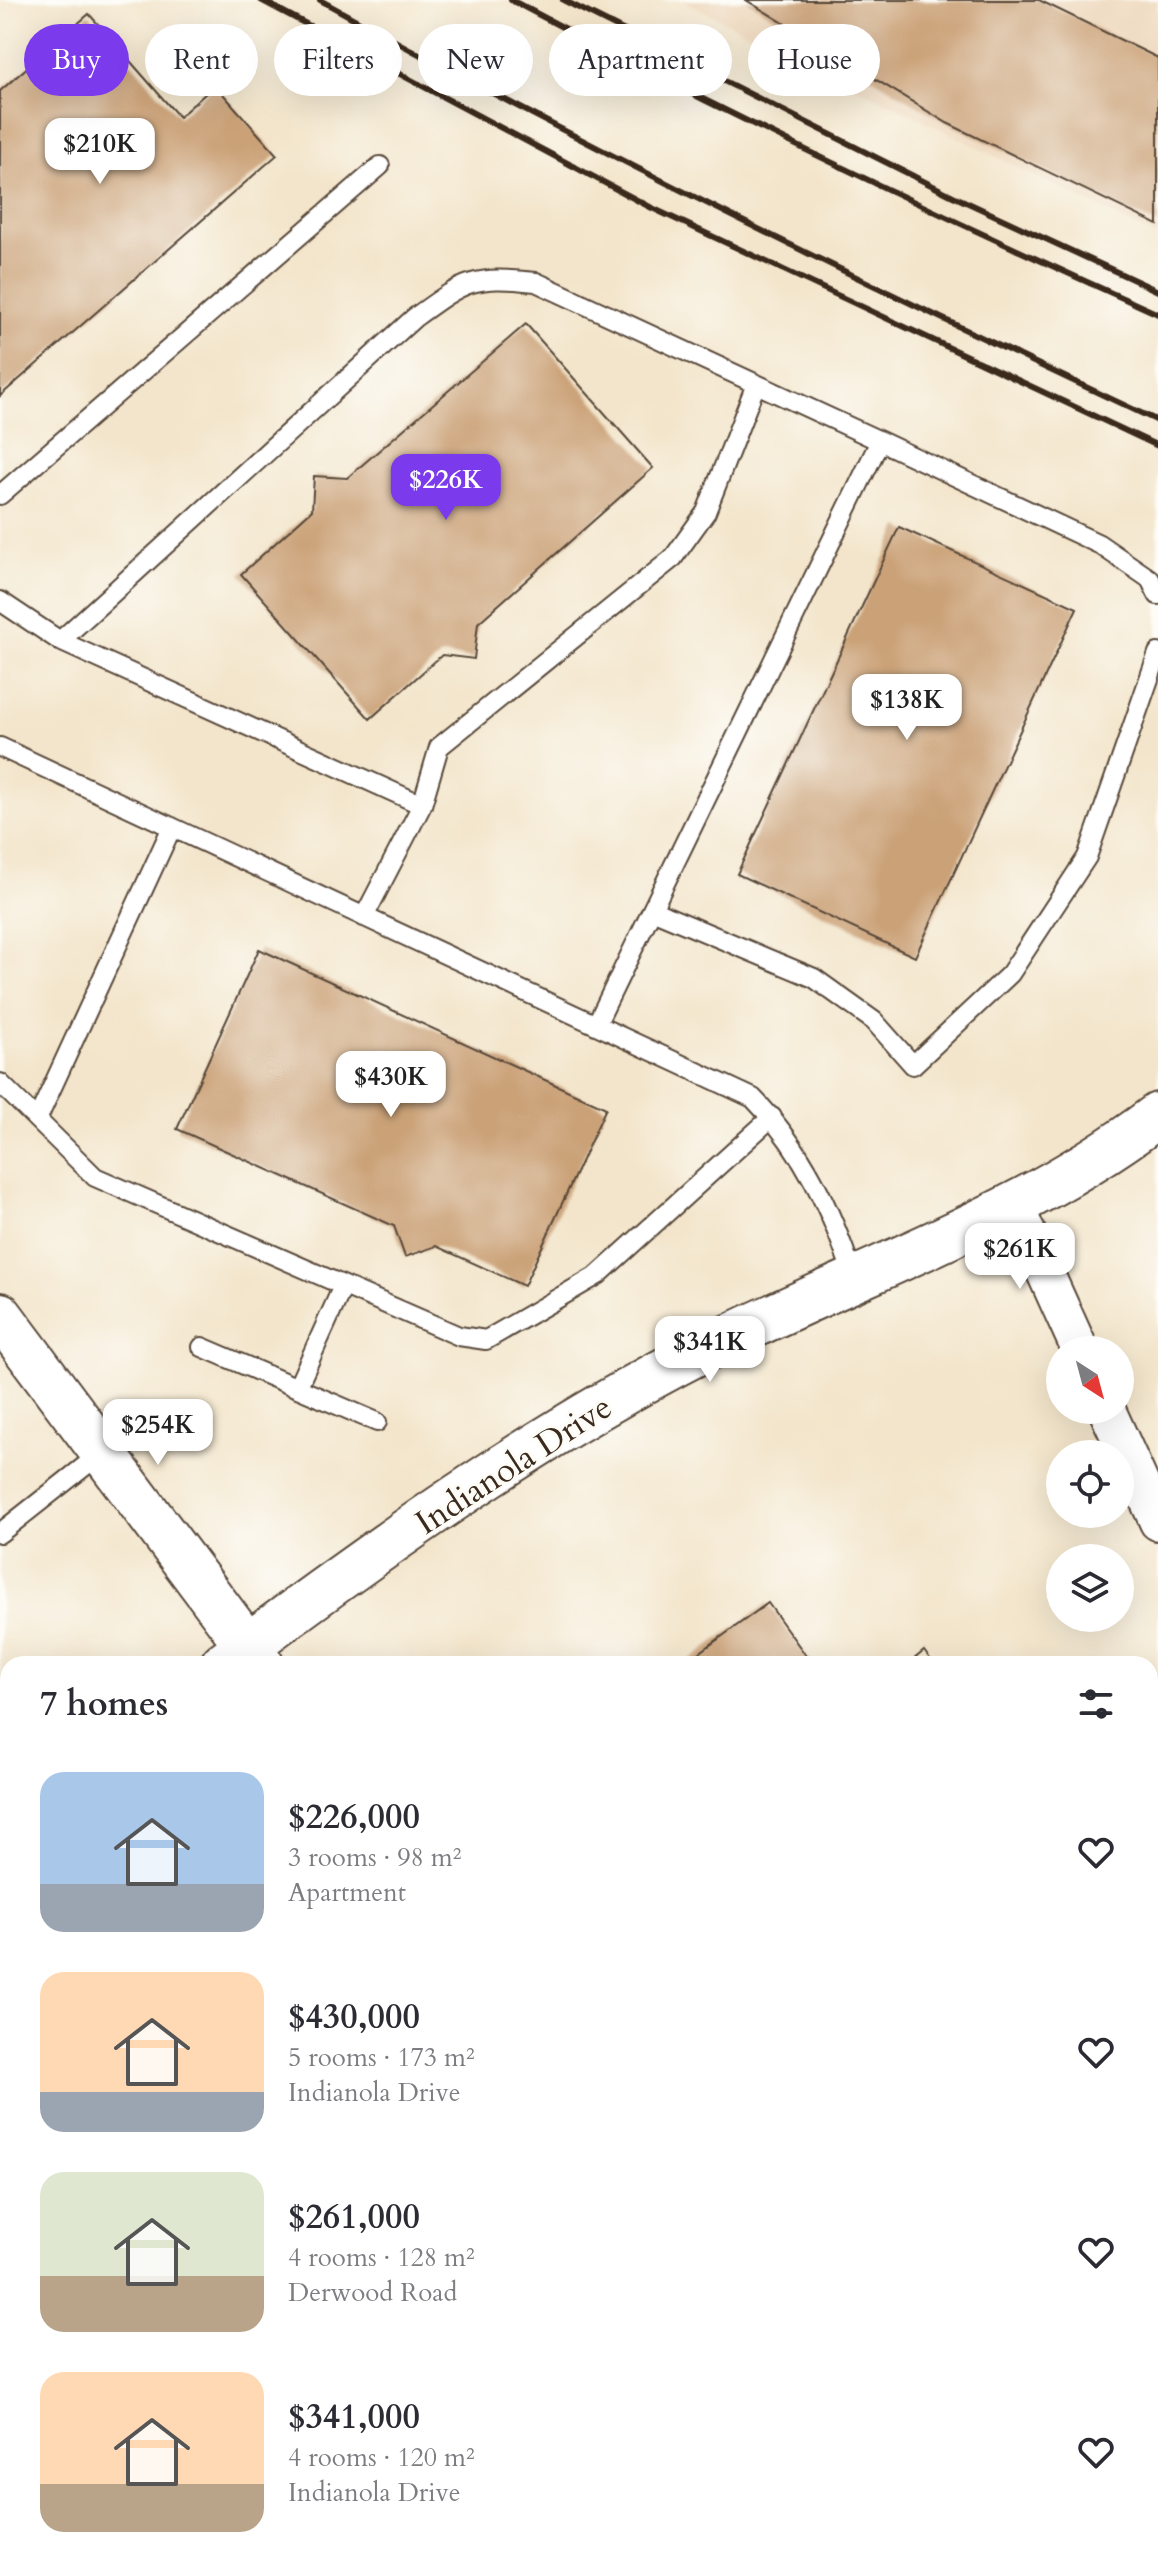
<!DOCTYPE html>
<meta charset="utf-8">
<style>
body{margin:0;font-family:Cardo,serif;background:#f2f2f3;color:#2b2b33;height:100vh;display:flex;flex-direction:column;font-size:30px;white-space:nowrap}
*{box-sizing:border-box;margin:0}
p{font-size:26px;color:#7c7c81}
.icon{flex:none;width:44px;height:44px;fill:none;stroke:currentColor;stroke-width:2;stroke-linecap:round;stroke-linejoin:round}
.map{position:relative;flex:1;overflow:hidden}
.side{position:absolute;left:0px;top:1656px;width:1158px;height:912px;display:flex;flex-direction:column;background:#fff;border-radius:24px 24px 0 0;box-shadow:0 8px 32px #0002}
.side>*{flex:none}
.guide{position:absolute;left:24px;top:24px;width:1110px;height:72px;display:flex;gap:16px}
.needle{width:52px;rotate:144deg}
.fabs{position:absolute;left:1046px;top:1336px;display:grid;gap:16px}
.fabs a{display:grid;place-items:center;width:88px;height:88px;border-radius:50%;background:#fff;box-shadow:0 8px 32px #0002;font-size:40px}
.price{position:absolute;translate:-50% -68px;padding:0 18px;border-radius:16px;background:#fff;color:#222;font-size:26px;line-height:52px;filter:drop-shadow(0 2px 4px #0008)}
.price::after{content:'';position:absolute;left:50%;top:48px;width:24px;height:18px;margin-left:-12px;background:inherit;clip-path:polygon(0 0,100% 0,50% 100%)}
.price.selected{background:#7c3aed;color:#fff}
ul{padding:0;list-style:none}
li{display:flex;align-items:center;gap:24px;height:200px;padding:0 40px}
li span{display:grid;place-items:center;flex:none;width:224px;height:160px;border-radius:24px;color:#555}
li>.icon{margin-inline-start:auto}
span .icon{width:96px;height:96px;fill:#fffc;stroke-width:1}
li b{font-size:34px}
h2{display:flex;justify-content:space-between;align-items:center;height:96px;padding:0 40px;font-size:34px}
.tag{padding:0 28px;border-radius:36px;background:#fff;box-shadow:0 8px 32px #0002;font-size:28px;line-height:72px}
.tag.selected{background:#7c3aed;color:#fff}
.map>svg:first-child{display:block}
</style>
<div class="map">
<svg width="1158" height="2568" viewBox="0 0 1158 2568">
<rect width="100%" height="100%" fill="#fdfcf7"/>
<filter id="ink" filterUnits="userSpaceOnUse"><feTurbulence type="fractalNoise" baseFrequency=".0125" numOctaves="2"/><feDisplacementMap in="SourceGraphic" scale="16" xChannelSelector="R" yChannelSelector="G"/><feConvolveMatrix kernelMatrix="1 2 1 2 8 2 1 2 1" color-interpolation-filters="sRGB"/></filter>
<filter id="wash" filterUnits="userSpaceOnUse"><feTurbulence type="fractalNoise" baseFrequency=".006" numOctaves="4" result="noise"/><feDisplacementMap in="SourceGraphic" scale="32" xChannelSelector="R" yChannelSelector="G"/><feGaussianBlur stdDeviation="1.8" result="paint"/><feColorMatrix in="noise" values="0 0 0 0 0 0 0 0 0 0 0 0 0 0 0 0 0 1.4 0 .05"/><feComposite in="paint" operator="in"/></filter>
<g filter="url(#wash)">
<rect width="100%" height="100%" fill="#f3e5cb"/>
<path fill="#eed7bb" d="M682,0h476v237z"/>
<g id="blocks">
<path fill="#cba278" d="M746,0h293l119,58v167l-211,-102z
M89,14l90,103 36,-32 62,70 -277,241v-305z
M526,324l127,144 -175,155 -4,36 -32,-4 -72,64 -129,-145 71,-64 2,-34 33,2z
M899,527l178,81 -162,349 -178,-83z
M259,949l347,159 -82,178 -88,-40 -31,11 -11,-31 -217,-97z
M768,1603l44,61h-128z
M924,1651l10,13h-26z
M8,2101v60h-1l-7,-27v-31z
M1158,2117v70l-8,1v-70z
M8,2337v60l-8,1v-59z
M1158,2551v17h-24l16,-8z
M117,2560h84v1l-33,7h-50z
M302,2560h36l-10,8h-20z"/>
</g>
</g>
<g filter="url(#ink)">
<use href="#blocks" fill-opacity="0" stroke="#574638" stroke-width="2"/>
<g fill="none" stroke-linecap="round" stroke-linejoin="round">
<g stroke="#574638" stroke-width="22">
<path id="service" d="M0,495l380,-329
M0,601l60,40
M0,747l753,351c51,52 78,112 101,180
M422,805l17,-58 234,-189 33,-46 50,-128
M652,910l162,68 60,43 39,44 97,-91 77,-117 71,-204
M364,917l58,-112 -362,-164 354,-323c51,-37 58,-43 122,-36l344,159
M596,1025l284,-584 219,103 51,35 8,16
M0,1083l95,94 364,159 27,4 112,-65 174,-158
M37,1120l135,-293
M202,1347l175,75
M298,1386l45,-100
M0,1533l104,-82"/>
</g>
<g stroke="#574638" stroke-width="40">
<path id="minor" d="M1015,1206l65,144
M1107,1410l51,112
M0,2230l8,-2
M1150,2279l8,-1
M1150,2455l8,-4
M969,2568l10,-8"/>
</g>
<g stroke="#574638" stroke-width="48">
<path id="tertiary" d="M0,1315l261,349
M223,1664c153,-114 310,-227 480,-314 153,-78 317,-130 455,-235
M0,1814l8,-5
M898,2560l6,8"/>
</g>
<use href="#service" stroke="#fff" stroke-width="18"/>
<use href="#minor" stroke="#fff" stroke-width="36"/>
<use href="#tertiary" stroke="#fff" stroke-width="44"/>
<path stroke="#3b2a1e" stroke-width="6" d="M261,0l389,207 508,239
M320,0c274,152 555,288 838,421
M511,0c212,113 428,216 647,314
M563,0l390,196 205,95"/>
</g>
</g>
<g text-anchor="middle" stroke-width="6" stroke-linejoin="round" paint-order="stroke">
<g font-size="34" fill="#3b2a1e" stroke="#fdfcf7">
<text transform="translate(513 1464) rotate(-33)" y="12">Indianola Drive</text>
</g>
</g>
</svg>
<div class="fabs">
<a><svg class="needle" viewBox="-14 -14 28 28"><path d="M0-13l5 13h-10z" fill="#e53935"/><path d="M0 13l5-13h-10z" fill="#7c7c81"/></svg></a>
<a><svg class="icon" aria-label="locate" viewBox="0 0 24 24"><circle cx="12" cy="12" r="6"/><path d="M12 2v4M12 18v4M2 12h4M18 12h4"/></svg></a>
<a><svg class="icon" aria-label="layers" viewBox="0 0 24 24"><path d="M12 4l9 5-9 5-9-5zM3 14l9 5 9-5"/></svg></a>
</div>
<b class="price" style="left:100px;top:186px">$210K</b>
<b class="price selected" style="left:446px;top:522px">$226K</b>
<b class="price" style="left:907px;top:742px">$138K</b>
<b class="price" style="left:391px;top:1119px">$430K</b>
<b class="price" style="left:1020px;top:1291px">$261K</b>
<b class="price" style="left:710px;top:1384px">$341K</b>
<b class="price" style="left:158px;top:1467px">$254K</b>
<div class="guide">
<a class="tag selected">Buy</a>
<a class="tag">Rent</a>
<a class="tag">Filters</a>
<a class="tag">New</a>
<a class="tag">Apartment</a>
<a class="tag">House</a>
</div>
<section class="side">
<h2>7 homes<svg class="icon" aria-label="filters" viewBox="0 0 24 24"><path d="M4 7h16M4 17h16"/><circle cx="9" cy="7" r="2"/><circle cx="15" cy="17" r="2"/></svg></h2>
<ul>
<li><span style="background:linear-gradient(#a9c7e8 70%,#9aa5b1 0)"><svg class="icon" aria-label="home" viewBox="0 0 24 24"><path d="M3 11l9-7 9 7M6 9v11h12V9"/></svg></span><div><b>$226,000</b><p>3 rooms · 98 m²</p><p>Apartment</p></div><svg class="icon" aria-label="heart" viewBox="0 0 24 24"><path d="M12 20l-8-8c-3-5 5-10 8-4 3-6 11-1 8 4z"/></svg></li>
<li><span style="background:linear-gradient(#ffd9b3 75%,#9aa5b1 0)"><svg class="icon" aria-label="home" viewBox="0 0 24 24"><path d="M3 11l9-7 9 7M6 9v11h12V9"/></svg></span><div><b>$430,000</b><p>5 rooms · 173 m²</p><p>Indianola Drive</p></div><svg class="icon" aria-label="heart" viewBox="0 0 24 24"><path d="M12 20l-8-8c-3-5 5-10 8-4 3-6 11-1 8 4z"/></svg></li>
<li><span style="background:linear-gradient(#dfe7d0 65%,#b9a48a 0)"><svg class="icon" aria-label="home" viewBox="0 0 24 24"><path d="M3 11l9-7 9 7M6 9v11h12V9"/></svg></span><div><b>$261,000</b><p>4 rooms · 128 m²</p><p>Derwood Road</p></div><svg class="icon" aria-label="heart" viewBox="0 0 24 24"><path d="M12 20l-8-8c-3-5 5-10 8-4 3-6 11-1 8 4z"/></svg></li>
<li><span style="background:linear-gradient(#ffd9b3 70%,#b9a48a 0)"><svg class="icon" aria-label="home" viewBox="0 0 24 24"><path d="M3 11l9-7 9 7M6 9v11h12V9"/></svg></span><div><b>$341,000</b><p>4 rooms · 120 m²</p><p>Indianola Drive</p></div><svg class="icon" aria-label="heart" viewBox="0 0 24 24"><path d="M12 20l-8-8c-3-5 5-10 8-4 3-6 11-1 8 4z"/></svg></li>
</ul>
</section>
</div>
